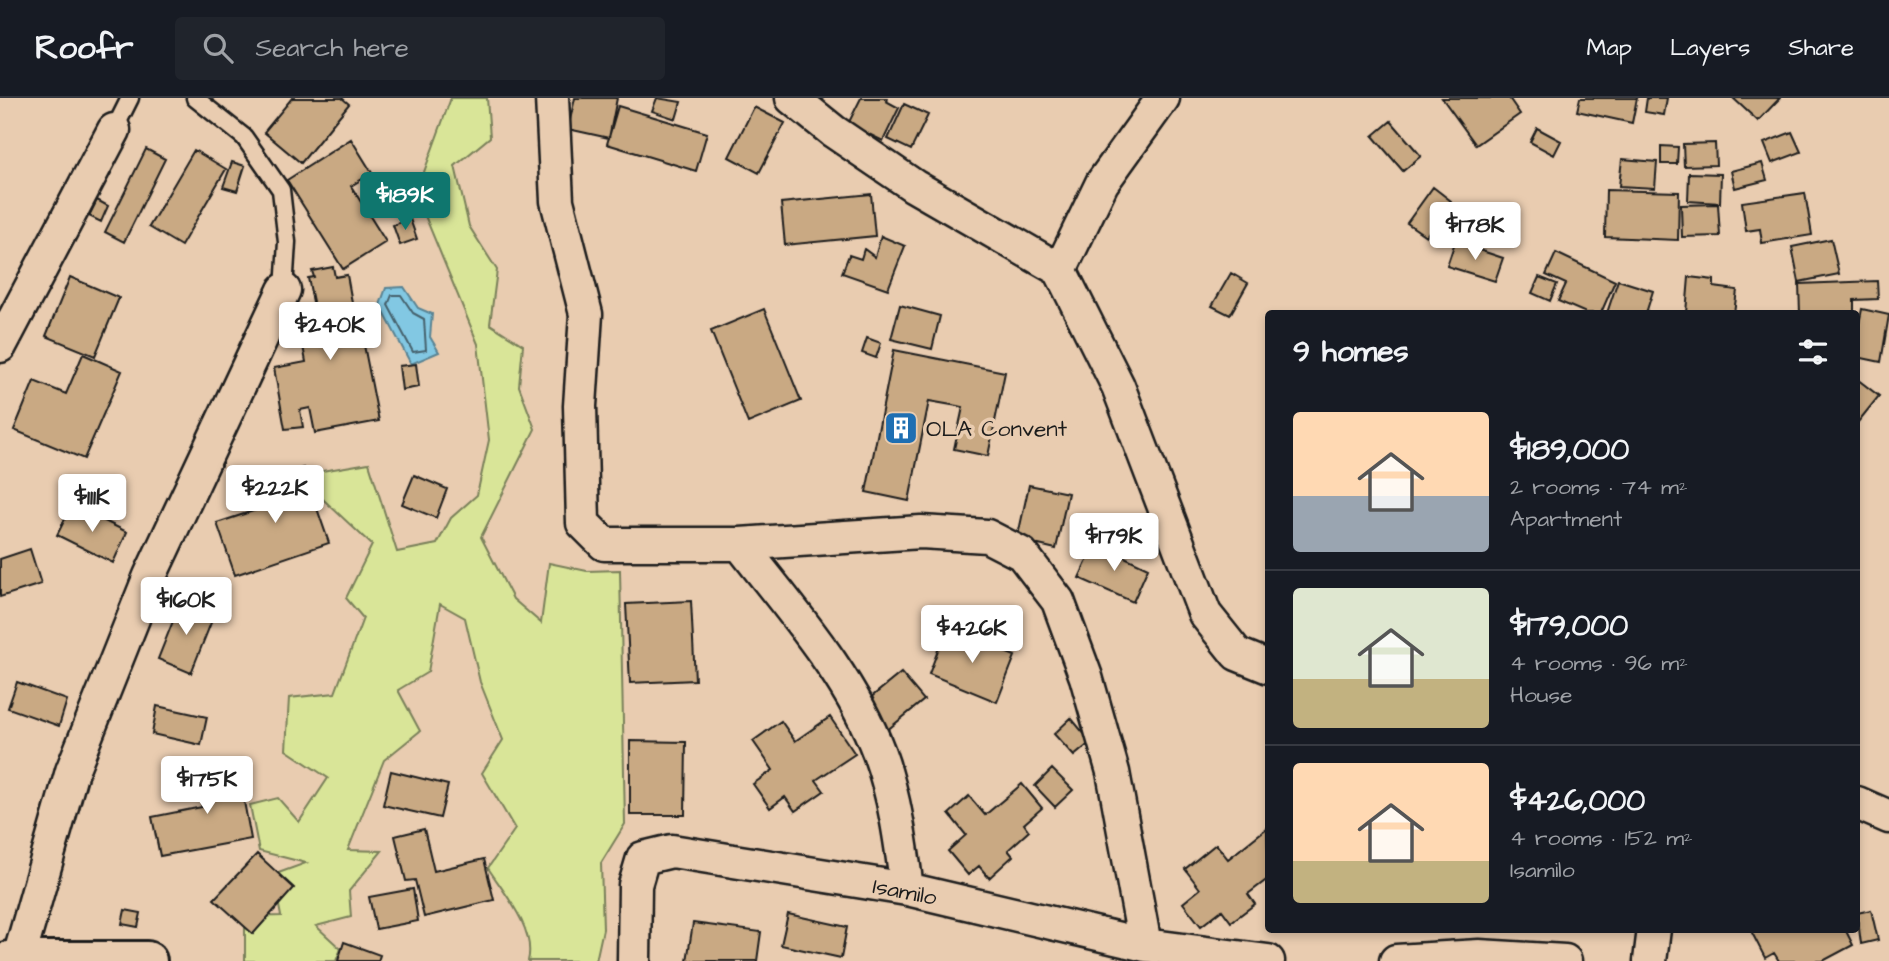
<!DOCTYPE html>
<meta charset="utf-8">
<style>
body{margin:0;font-family:"Architects Daughter",sans-serif;background:#20242c;color:#f1f3f6;height:100vh;display:flex;flex-direction:column;font-size:26px;white-space:nowrap}
*{box-sizing:border-box;margin:0}
p{font-size:23px;color:#9ea1a6}
.icon{flex:none;width:38px;height:38px;fill:none;stroke:currentColor;stroke-width:2;stroke-linecap:round;stroke-linejoin:round}
.map{position:relative;flex:1;overflow:hidden}
.panel{position:absolute;left:1265px;top:212px;width:595px;height:623px;display:flex;flex-direction:column;background:#171b24;border-radius:7px;box-shadow:0 4px 10px #0003}
.panel>*{flex:none}
.price{position:absolute;translate:-50% -60px;padding:0 16px;border-radius:7px;background:#fff;color:#222;font-size:23px;line-height:46px;filter:drop-shadow(0 2px 4px #0008)}
.price::after{content:'';position:absolute;left:50%;top:42px;width:21px;height:16px;margin-left:-10px;background:inherit;clip-path:polygon(0 0,100% 0,50% 100%)}
.price.current{background:#0f766e;color:#fff}
ul{padding:0;list-style:none}
li{display:flex;align-items:center;gap:21px;height:175px;padding:0 28px}
li+li{border-top:2px solid #363941}
li span{display:grid;place-items:center;flex:none;width:196px;height:140px;border-radius:7px;color:#555}
li>.icon{margin-inline-start:auto}
span .icon{width:84px;height:84px;fill:#fffc;stroke-width:1}
li b{font-size:30px}
h2{display:flex;justify-content:space-between;align-items:center;height:84px;padding:0 28px;font-size:30px}
header{display:flex;align-items:center;gap:42px;box-sizing:border-box;height:98px;padding:0 35px;background:#171b24;border-bottom:2px solid #363941}
header strong{font-size:33px}
nav{display:flex;gap:38px;margin-inline-start:auto;font-size:24px}
.search{width:490px;height:63px;background:#20242c;display:flex;align-items:center;gap:18px;box-sizing:border-box;padding:0 24px;border-radius:7px;color:#9ea1a6;font-size:26px}
.map>svg:first-child{display:block}
</style>
<header>
<strong>Roofr</strong>
<div class="search"><svg class="icon" aria-label="search" viewBox="0 0 24 24"><circle cx="10" cy="10" r="6"/><path d="M15 15l6 6"/></svg>Search here</div>
<nav><a>Map</a><a>Layers</a><a>Share</a></nav>
</header>
<div class="map">
<svg width="1889" height="863" viewBox="0 0 1889 863">
<rect width="100%" height="100%" fill="#e9ccb0"/>
<filter id="ink" filterUnits="userSpaceOnUse"><feTurbulence type="fractalNoise" baseFrequency=".0143" numOctaves="2"/><feDisplacementMap in="SourceGraphic" scale="14" xChannelSelector="R" yChannelSelector="G"/><feConvolveMatrix kernelMatrix="1 2 1 2 8 2 1 2 1" color-interpolation-filters="sRGB"/></filter>
<g filter="url(#ink)">
<path fill="#d9e598" stroke="#7a805a" stroke-width="2" d="M451,0h36l3,39 -35,29 14,60 28,44 -7,54 33,21 -4,41 16,43 -54,108 32,62 28,24 8,-60 38,8 33,-1 5,254 -24,39 2,66 -7,32h-68c8,-31 -23,-67 -40,-93l27,-39 -33,-56 21,-33 -23,-58 -15,-64 -25,-14 -12,68 -30,18 22,41 -36,29 -36,90 34,1 -33,40 2,26 -35,9 25,23 -5,12h-91v-44l36,-1 -8,-41 33,-12 -47,-12 -9,-46 28,-7 21,24 29,-44 -42,-28 3,-52 46,-5 28,-75 -17,-20 26,-53 -60,-56 -2,-16 59,-10 28,89 40,-8 14,-26 26,-23 12,-55 -11,-96 -62,-150z"/>
<path fill="#82c8e3" stroke="#598393" stroke-width="2" d="M404,189l14,21 14,6 -2,23 9,15 -28,12 -31,-59 6,-17z"/>
<g fill="none" stroke-linecap="round" stroke-linejoin="round">
<path stroke="#45616c" stroke-width="2" d="M392,197h9l12,18 11,6 2,31 -13,2 -25,-47z"/>
</g>
<path fill="#c9a983" stroke="#1c1c1c" stroke-width="2" d="M292,0h50l7,6 -48,59 -37,-31z
M575,0h42l-8,40 -41,-9z
M657,0l24,4 -5,17 -24,-8z
M861,0h26l-1,3 13,7 -16,33 -35,-17z
M1442,0h67l11,16 -44,31z
M1580,0h57l-5,25 -55,-12z
M1647,0h20l-3,17 -19,-3z
M1733,0h47l-22,23z
M904,6l24,11 -17,35 -23,-11z
M618,8l89,27 -11,38 -89,-27z
M754,9l31,16 -26,50 -30,-16z
M1391,23l30,35 -18,15 -30,-35z
M1537,30l24,13 -7,14 -24,-13z
M1792,34l9,20 -29,11 -8,-20z
M351,41l21,34 -21,13 35,56 -43,27 -56,-89z
M1715,45l1,22 -32,1 -1,-22z
M1661,48l17,1 -1,17h-16z
M146,51l19,10 -41,83 -19,-10z
M194,52l32,19 -45,77 -32,-19z
M1622,61l35,3 -2,26 -36,-2z
M232,64l13,4 -8,25 -14,-4z
M1762,65l5,17 -32,8 -4,-17z
M1689,75l32,1 -1,29 -32,-2z
M1433,89l18,14 -25,35 -19,-13z
M1606,92l73,2 -1,48 -73,-3z
M1805,95l7,42 -50,8 -2,-14 -14,2 -4,-29z
M871,96l4,42 -90,9 -4,-42z
M97,102l11,6 -7,16 -12,-6z
M1718,106l2,32 -38,1 -1,-32z
M410,121l7,20 -17,6 -7,-20z
M881,138l24,10 -17,43 -46,-16 7,-18 12,4 3,-10 11,8z
M1831,141l8,35 -40,8 -7,-35z
M1455,144l48,16 -8,23 -48,-15z
M1556,155l59,28 -14,32h-15l-28,-12 8,-17 -20,-9z
M333,169l2,10 12,-2 6,33 9,-2 2,14 10,-2 3,14 -15,3 17,86 -64,12 -5,-25 -10,2 3,17 -18,2 -11,-61 32,-6 -8,-43 18,-3 -8,-38 6,-1 -2,-6z
M1231,175l17,10 -18,32 -18,-9z
M70,179l49,21 -24,58 -49,-20z
M1539,179l18,7 -7,17 -18,-8z
M1689,179l25,3v7l23,3 -3,23h-48z
M1618,182l35,11 -7,22h-39z
M1877,183l1,18 -24,1v13h-54l-1,-29z
M900,207l40,11 -8,33 -41,-10z
M764,211l37,92 -53,22 -37,-92z
M1862,211l27,6 -8,47 -24,-5v-23z
M867,240l14,5 -5,15 -14,-5z
M894,252l111,22 -17,84 -34,-7 9,-42 -34,-6 -20,100 -43,-9z
M83,256l39,17 -38,88 -70,-29 20,-49 32,13z
M416,266l3,23 -17,3 -3,-24z
M1857,281l22,17 -21,26 -1,-1z
M303,370l26,75 -94,32 -18,-52 51,-17 -8,-24z
M414,377l33,14 -11,29 -34,-14z
M1029,387l39,8 -12,56 -39,-9z
M72,407l55,27 -14,31 -56,-28z
M1095,445l53,25 -15,34 -54,-24z
M30,451l11,35 -41,13v-38z
M181,503l33,14 -23,58 -33,-14z
M691,503l4,79 -65,3 -4,-79z
M946,531l69,27 -18,46 -68,-28z
M901,575l23,27 -38,31 -22,-28z
M17,584l50,18 -8,26 -51,-18z
M157,608l50,11 -6,28 -49,-11z
M830,619l25,37 -39,26 8,11 -29,20 -10,-14 -15,11 -17,-24 20,-14 -20,-29 28,-20 14,20z
M1071,620l20,24 -17,14 -20,-22z
M630,643l56,1 -1,73h-55z
M237,666l14,75 -91,17 -8,-39 50,-10 -6,-35z
M1052,671l21,21 -18,17 -20,-21z
M391,673l57,14 -8,33 -57,-13z
M1022,686l20,24 -18,16 5,7 -21,19 5,6 -24,22 -10,-12 -11,9 -20,-24 18,-16 -17,-21 20,-18 16,19z
M1267,730l2,50 -21,16 7,10 -24,18 -9,-12 -21,16 -18,-23 17,-14 -15,-20 31,-25 12,15z
M424,731l10,42 50,-12 10,41 -70,17 -9,-37 -9,1 -11,-45z
M257,756l37,34 -41,46 -39,-35z
M413,791l5,32 -42,8 -7,-32z
M125,812l16,3 -3,14 -16,-3z
M1871,812l7,30 -17,4 -4,-31z
M788,816l59,13 -6,31 -60,-13z
M693,825l68,9 -4,29h-70z
M1750,831h95l8,16 -30,16h-44l-5,-8 -9,5z
M344,844l36,13 -2,6h-40z"/>
<g fill="none" stroke-linecap="round" stroke-linejoin="round">
<g stroke="#1c1c1c" stroke-width="21">
<path id="lane" d="M195,0l49,39 37,53 6,52 -3,48
M114,32l16,-32"/>
</g>
<g stroke="#1c1c1c" stroke-width="37">
<path id="street" d="M552,0l5,103 29,113 -6,92 3,117 21,21h136l181,-12 66,4 35,18 36,47 28,76 27,95 32,173
M792,0l41,33 81,55 146,84 58,116 87,228 32,40 32,13
M1060,172l42,-87 61,-85
M0,248l114,-216
M740,446c50,65 110,131 139,209 16,44 22,90 28,136
M1857,705l32,14
M18,863l54,-190 78,-195 134,-286
M634,863l1,-76 8,-27 29,-7 235,38 238,56 123,16
M1396,863l83,-5 86,5
M1650,863l4,-32"/>
</g>
<g stroke="#1c1c1c" stroke-width="44">
<path id="secondary" d="M9,863h138"/>
</g>
<use href="#lane" stroke="#e9ccb0" stroke-width="16"/>
<use href="#street" stroke="#e9ccb0" stroke-width="32"/>
<use href="#secondary" stroke="#e9ccb0" stroke-width="38"/>
</g>
</g>
<defs>
<g id="building-square" transform="scale(1.75)"><rect x="-9" y="-9" width="18" height="18" rx="4" fill="#1f6fb2" stroke="#e9ccb0"/><path d="M-4-6H4V6H1V3H-1V6H-4ZM-2.5-4.3h1.7v1.8h-1.7ZM.8-4.3h1.7v1.8H.8ZM-2.5-1h1.7V.8h-1.7ZM.8-1h1.7V.8H.8Z" fill="#fff"/></g>
</defs>
<g fill-rule="evenodd">
<use href="#building-square" x="901" y="330"/>
</g>
<g text-anchor="middle" stroke-width="7" stroke-linejoin="round" paint-order="stroke">
<g font-size="23" fill="#1c1c1c" stroke="#e9ccb0" text-anchor="start">
<text x="926" y="338">OLA Convent</text>
</g>
<g font-size="23" fill="#1c1c1c" stroke="#e9ccb0">
<text transform="translate(905 793) rotate(11)" y="8">Isamilo</text>
</g>
</g>
</svg>
<b class="price current" style="left:405px;top:134px">$189K</b>
<b class="price" style="left:1475px;top:164px">$178K</b>
<b class="price" style="left:330px;top:264px">$240K</b>
<b class="price" style="left:275px;top:427px">$222K</b>
<b class="price" style="left:92px;top:436px">$111K</b>
<b class="price" style="left:1114px;top:475px">$179K</b>
<b class="price" style="left:186px;top:539px">$160K</b>
<b class="price" style="left:972px;top:567px">$426K</b>
<b class="price" style="left:207px;top:718px">$175K</b>
<section class="panel">
<h2>9 homes<svg class="icon" aria-label="filters" viewBox="0 0 24 24"><path d="M4 7h16M4 17h16"/><circle cx="9" cy="7" r="2"/><circle cx="15" cy="17" r="2"/></svg></h2>
<ul>
<li><span style="background:linear-gradient(#ffd9b3 60%,#9aa5b1 0)"><svg class="icon" aria-label="home" viewBox="0 0 24 24"><path d="M3 11l9-7 9 7M6 9v11h12V9"/></svg></span><div><b>$189,000</b><p>2 rooms · 74 m²</p><p>Apartment</p></div></li>
<li><span style="background:linear-gradient(#dfe7d0 65%,#c2b280 0)"><svg class="icon" aria-label="home" viewBox="0 0 24 24"><path d="M3 11l9-7 9 7M6 9v11h12V9"/></svg></span><div><b>$179,000</b><p>4 rooms · 96 m²</p><p>House</p></div></li>
<li><span style="background:linear-gradient(#ffd9b3 70%,#c2b280 0)"><svg class="icon" aria-label="home" viewBox="0 0 24 24"><path d="M3 11l9-7 9 7M6 9v11h12V9"/></svg></span><div><b>$426,000</b><p>4 rooms · 152 m²</p><p>Isamilo</p></div></li>
</ul>
</section>
</div>
